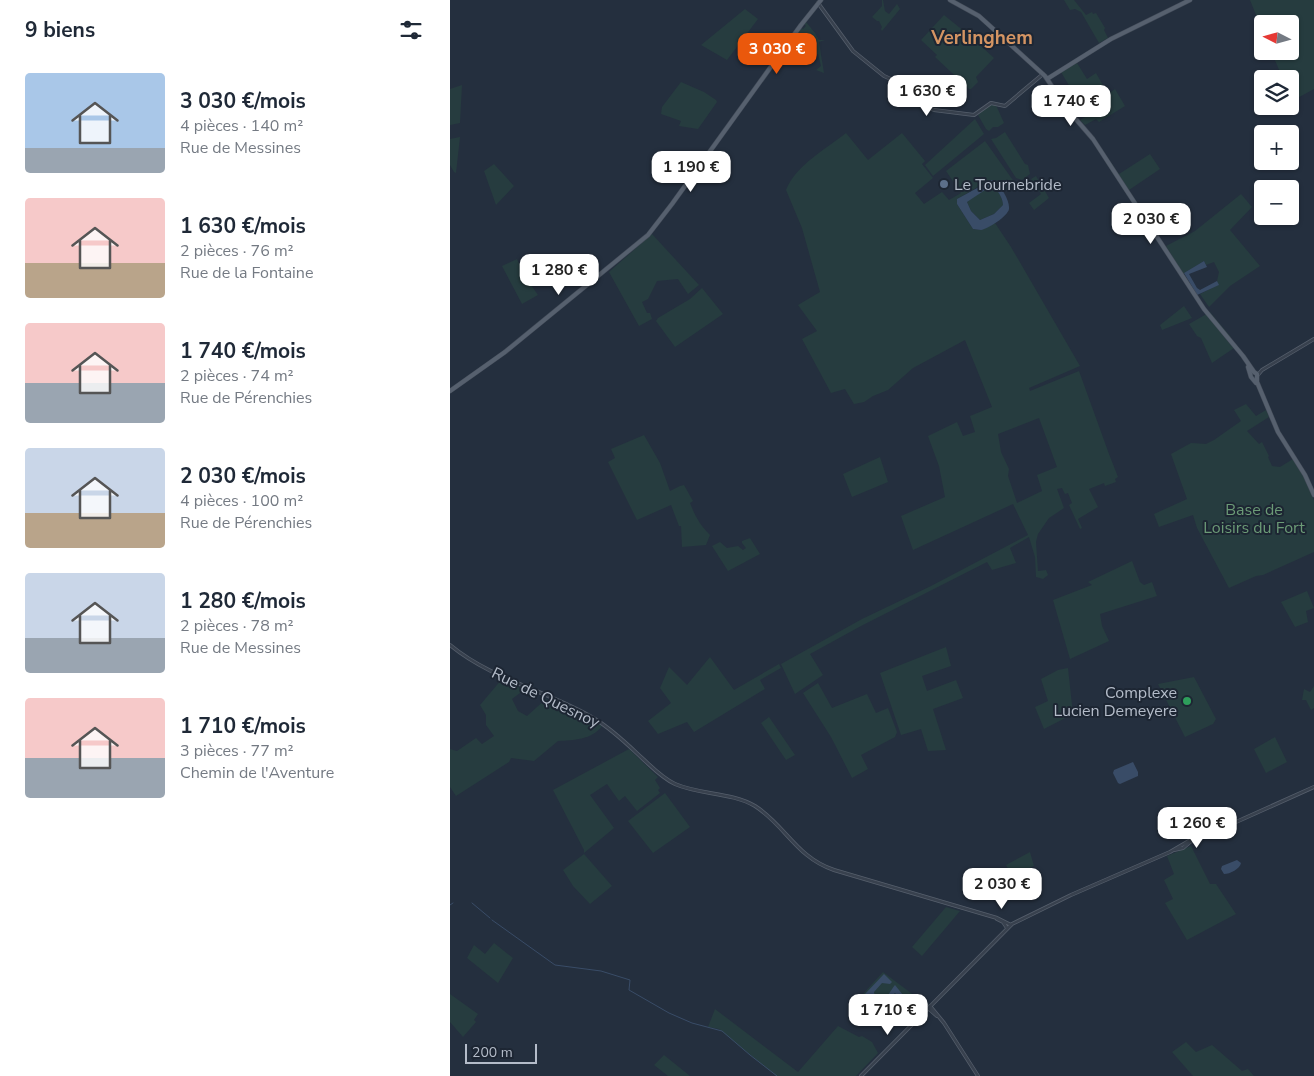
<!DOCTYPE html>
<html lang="fr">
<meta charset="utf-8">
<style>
body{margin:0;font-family:"Nunito Sans",sans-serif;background:#f6f6f7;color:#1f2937;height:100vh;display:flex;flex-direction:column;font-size:19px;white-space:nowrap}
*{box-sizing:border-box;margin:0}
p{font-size:16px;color:#747a83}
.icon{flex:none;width:28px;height:28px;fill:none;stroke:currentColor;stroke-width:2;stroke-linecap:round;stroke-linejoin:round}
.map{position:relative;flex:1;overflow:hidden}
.panel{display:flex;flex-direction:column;background:#fff;width:450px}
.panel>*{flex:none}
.needle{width:32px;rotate:276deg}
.controls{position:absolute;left:804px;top:15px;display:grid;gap:10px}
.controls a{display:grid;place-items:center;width:45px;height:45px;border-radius:5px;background:#fff;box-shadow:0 1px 4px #0004;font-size:25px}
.scale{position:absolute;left:15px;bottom:12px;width:72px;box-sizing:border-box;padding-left:5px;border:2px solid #b4bcc9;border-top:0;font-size:14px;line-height:18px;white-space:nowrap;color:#b4bcc9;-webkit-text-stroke:4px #1d2633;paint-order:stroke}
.price{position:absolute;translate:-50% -42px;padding:0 11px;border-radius:10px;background:#fff;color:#222;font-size:16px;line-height:32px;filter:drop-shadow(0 1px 2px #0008)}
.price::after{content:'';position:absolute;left:50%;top:30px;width:15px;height:11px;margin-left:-8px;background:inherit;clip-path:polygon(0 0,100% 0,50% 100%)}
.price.selected{background:#ea580c;color:#fff}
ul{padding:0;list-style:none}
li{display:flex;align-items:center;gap:15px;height:125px;padding:0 25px}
li span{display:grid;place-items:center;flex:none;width:140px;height:100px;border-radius:5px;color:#555}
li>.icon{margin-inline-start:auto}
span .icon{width:60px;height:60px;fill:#fffc;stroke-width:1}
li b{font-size:21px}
h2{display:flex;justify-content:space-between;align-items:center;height:60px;padding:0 25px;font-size:21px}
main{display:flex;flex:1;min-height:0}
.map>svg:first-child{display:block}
</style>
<main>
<section class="panel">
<h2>9 biens<svg class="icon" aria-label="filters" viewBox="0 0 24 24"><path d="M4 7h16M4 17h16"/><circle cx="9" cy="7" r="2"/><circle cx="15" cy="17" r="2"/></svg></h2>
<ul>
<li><span style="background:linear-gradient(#a9c7e8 75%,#9aa5b1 0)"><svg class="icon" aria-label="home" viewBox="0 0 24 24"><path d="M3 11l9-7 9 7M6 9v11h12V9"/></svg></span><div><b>3 030 €/mois</b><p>4 pièces · 140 m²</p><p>Rue de Messines</p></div></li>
<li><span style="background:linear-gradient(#f6c9c9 65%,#b9a48a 0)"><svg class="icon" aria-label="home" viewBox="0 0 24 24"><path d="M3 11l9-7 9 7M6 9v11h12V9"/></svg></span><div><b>1 630 €/mois</b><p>2 pièces · 76 m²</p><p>Rue de la Fontaine</p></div></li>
<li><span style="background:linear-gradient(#f6c9c9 60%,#9aa5b1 0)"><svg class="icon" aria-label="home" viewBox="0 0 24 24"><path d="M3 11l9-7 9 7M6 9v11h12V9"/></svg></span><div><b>1 740 €/mois</b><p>2 pièces · 74 m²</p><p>Rue de Pérenchies</p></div></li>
<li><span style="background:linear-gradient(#c9d6e8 65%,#b9a48a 0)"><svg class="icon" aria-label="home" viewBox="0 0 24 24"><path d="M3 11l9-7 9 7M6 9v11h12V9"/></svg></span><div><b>2 030 €/mois</b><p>4 pièces · 100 m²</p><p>Rue de Pérenchies</p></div></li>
<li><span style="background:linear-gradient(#c9d6e8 65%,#9aa5b1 0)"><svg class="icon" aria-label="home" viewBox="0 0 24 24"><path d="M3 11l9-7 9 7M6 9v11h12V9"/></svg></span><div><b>1 280 €/mois</b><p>2 pièces · 78 m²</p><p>Rue de Messines</p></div></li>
<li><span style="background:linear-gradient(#f6c9c9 60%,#9aa5b1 0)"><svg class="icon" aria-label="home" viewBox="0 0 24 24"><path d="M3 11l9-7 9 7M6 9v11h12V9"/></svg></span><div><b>1 710 €/mois</b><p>3 pièces · 77 m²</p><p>Chemin de l'Aventure</p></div></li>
</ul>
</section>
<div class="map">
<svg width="864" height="1076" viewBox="0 0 864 1076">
<rect width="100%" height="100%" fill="#242f3e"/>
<path fill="#263c3f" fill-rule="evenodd" d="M432,0h1l2,11 4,3 8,-10 3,5 -18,22 -1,-2 1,-2 -3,-6h-2l-5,-4 10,-11z
M614,0h10l12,15 6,-3 1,2 3,-1 9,15 -1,2 4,8 -9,5 -18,-31 -6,-3 -5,1z
M800,0h64v89l-22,12 -2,-5v-17h-7l-12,-28h19v-27h-28v6z
M295,9l13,10 -31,41 -26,-15z
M494,15l26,21 24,22 -18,19 2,5 -7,7h-2l-34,-32 2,-2 -16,-15z
M356,22l9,11 4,7h6l-6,2 5,31 -8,-3 5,-4 -3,-12h-3l-13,-14 -8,7 -3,-3 10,-16 2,1 3,-3 -2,-2z
M627,63l10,16 9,-6 12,21 7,-5 10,17 -26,16 -3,-3 -11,6 -5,-5 15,-9 -3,-5 -4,2 -13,-21 -4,2 -10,-17z
M231,82l23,10 12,8 1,2 -19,27 -19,-3 2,-5 -20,-7 1,-7z
M12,85l-2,38 -10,2v-36z
M542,104l4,1 8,18 -6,4h-5l-4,4 -3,-2 -8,-14 8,-7z
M525,119l9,15 -51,42 -8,-11z
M555,132l20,32 3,1 2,9 -8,6 -6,-2 -25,-39 5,-1z
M396,133l22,27 34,-27 23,28 -3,3 11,14 -18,15 9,11 18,-12 7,8 12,-7 -15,-22 39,-30 30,42 -12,9 -8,-12 -9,2 -29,17v5l16,25 8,1 14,-7 16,24 69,119 -51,22 1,3 49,-20 30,83 9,23 -3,2 1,3 -11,4 -1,-3 -15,6 9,18 -20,12 4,9 -2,1 -11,-24 3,-2 -4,-10 -3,1 -3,-6 -5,1 7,19 -15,10 -11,16 -2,8 2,29 8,-1 2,5 -5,4 -7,-2 -1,-20 -6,-20 -19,11 6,15 -24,7 -5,-8 -126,64 -51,28 13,21 -28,19 -14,-30 81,-45 69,-33 97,-51 -15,-31 -100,46 -12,-34 44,-19 -6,-31 -11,-30 29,-14 6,14 12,-4 -5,-16 22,-9 -27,-67 -52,28 -25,22 -15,6 -9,6 -10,2 -9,-15 -14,4 -29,-54 15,-8 -19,-26 22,-13 -18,-64 -16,-38c10,-25 40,-41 60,-57zM589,418l18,49 -20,8 5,16 -25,12 -9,-27 1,-7 -8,-17 -3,-18z
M10,137l-4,36 -2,-1 -4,-7v-26z
M700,154l10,15 -31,21 33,51 -3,3 -55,-84 4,-2 11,16z
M44,164l20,22 -18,19 -12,-34z
M586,176l13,22 -15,12 -5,-7 12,-9 -10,-15z
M539,186h3c6,4 11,11 11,19l-9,9 -14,6 -9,-9 -4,-9z
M791,194l11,13 -22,23 30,36 -30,20 -21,21 -9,-13 18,-9 -1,-4 2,-9 -5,-10 -8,3 -2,-4 -21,13 -17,-28 29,-15z
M202,234l47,51 -11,9 -10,-15 -21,2 -9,18 -6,3 5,11h3l2,6 -13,7 -30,-54z
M67,259l9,19 12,17 -16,9 -20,-38z
M252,288l21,26 -48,33 -19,-26 2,-3 32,-19z
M734,306l8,12 -30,12 -2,-5z
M760,312l21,25 -4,3 7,8 -22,15 -11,-25 -4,-2 -8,-12z
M796,404l10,12 10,-6 3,7 -22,14 12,13 3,-2 7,14 -1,1 4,9 8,1 13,-8 11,18 10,23v52l-51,23 -7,1 -27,12 -32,-60 -4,-13 -34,12 -5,-13 33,-15 -16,-45 20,-11 15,1 8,-4 27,-19 -7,-11z
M194,435l16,28 10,28 10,-5 4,-1 9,16 -3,2c5,13 10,22 20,32l-4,10 -24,2 -1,-21h-2l-8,-21 -34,15 -29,-58 7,-4 -4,-9z
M430,457l8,25 -36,15 -9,-23z
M300,538l10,16 -32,17 -16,-25 8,-4 7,6 11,-2 5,4 3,-2 -4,-5v-2z
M682,561l8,21 4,3 8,-3 5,14 -57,18 2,12 7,15 -39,18 -17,-59 39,-15 -4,-3z
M857,591l7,17 -8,3 2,11 -13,5 -14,-25z
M496,647l5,19 -29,10 5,15 29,-11 7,18 -30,11 13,41 -18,1 -7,-22 -20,6 -21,-62z
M260,657l24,33 45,-26 2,4 -21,12 5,9 -71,43 -7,-10 -29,12 -10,-13 23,-18 -11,-15 9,-21 18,18z
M618,668l5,46 -29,15 -9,-22 13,-6 -7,-22 17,-9z
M744,677l22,42 -3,5 -28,13 -27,-53z
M52,679l22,11 -12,9 6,12 9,5 19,-17 56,27c-10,14 -29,14 -44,15l-24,20 -23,-3 -2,4 -53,34 -6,-9v-38l7,2 19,-13 6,6 12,-8 -8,-11v-10l-6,-10z
M368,683l14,25 35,-14 9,19 12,-5 9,24 -2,5 -34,18 7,14 -16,9 -21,-41 -28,-44z
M864,686v22l-3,2 -5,-10h-4l2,-11 6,3z
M319,717l26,38 -9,5 -25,-37z
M825,737l12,25 -21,11 -12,-24z
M179,749l29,28 -3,3 5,8 -2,2 2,3 -23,18 -12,-15 -6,5 -12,-17 -17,11 24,33 -30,25v-3l-31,-60z
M215,793l25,34 -37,26 -25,-32z
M741,846l19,38h6l20,30 -49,26 -22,-37 8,-4 -9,-19 10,-6 -7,-18z
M580,852l4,14 -13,6 -1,5 -5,5 -9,-17z
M134,854l28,32 -22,18 -17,-18 -10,-16z
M496,907l14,4 -38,45 -10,-9z
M44,943l19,15 -15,25 -31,-25 7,-13 11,9z
M433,972l44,33 -18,-7 -11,9 5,10 -14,5 -26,-28z
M0,994l28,20 -4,6 2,2 -13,15 -13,-15z
M265,1009l83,63 40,-46 21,11 3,-1 10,6 6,11 -22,23h-80l-50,-41 -7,-6 -11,-2z
M736,1042l10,10 16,-7 30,26 6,-2 6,7h-61l-21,-24z
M214,1055l26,21h-22l-14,-11z"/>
<path fill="#394c67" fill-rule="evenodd" d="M542,180l4,1c5,7 14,19 13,28 -1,7 -21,20 -28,21 -3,0 -5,-1 -8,-1l-16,-25v-5zM541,186c6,2 12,12 12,19l-9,9 -14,6 -9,-9 -4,-9z
M754,261l3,6 -18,7 8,14 3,2 17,-9 2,4 -22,10 -13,-22z
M683,762l5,10v4l-18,8 -2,-1 -5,-10 1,-3z
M787,860l4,3c-1,6 -11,11 -17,11l-3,-5 1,-3z
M434,974l8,8 -2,2 -8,-1 -8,9 1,6c12,4 14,-6 20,-13l12,15 -3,3 -9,-10 -16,15 -14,-14z"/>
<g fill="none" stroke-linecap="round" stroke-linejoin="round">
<path stroke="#394c67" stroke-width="1" d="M22,903l18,15
M0,905l3,-2
M42,920l63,45 46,6 29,9 -1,10 40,23 23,10 30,8 28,24 27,21"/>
<g stroke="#565f6c" stroke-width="4">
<path id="minor" d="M368,3l35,48 31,25 18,8 20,21 12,5 40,5 17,-12 14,3 38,-32
M807,376l5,-6 52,-31
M0,645c42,35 99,46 145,74 18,11 32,25 47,39 10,9 20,20 33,26 25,11 56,8 80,22 30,19 42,52 79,64l163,48 14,7
M766,831l98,-44
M724,850l9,-2 7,-6 21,-9
M547,919l6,3 4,6
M480,1006l14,17 34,53
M478,1008l9,8
M411,1076l151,-152 59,-29 99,-43 29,-17 19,-5"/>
</g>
<g stroke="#414a57" stroke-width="5">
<path id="major" d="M500,0l29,16 66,60 22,33 26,30 111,170 39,47 11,16
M597,79l64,-40 79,-39
M798,367l3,10 5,6
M804,372l3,2v8l21,50 27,43 9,20
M0,391l55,-39 143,-117 24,-31 129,-179 20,-25"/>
</g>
<use href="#minor" stroke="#38414e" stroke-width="2.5"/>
<use href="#major" stroke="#56606e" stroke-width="4"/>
</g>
<circle fill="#5c6f8a" stroke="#1d2633" stroke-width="2" cx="494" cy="184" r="5"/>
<circle fill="#2e9e5b" stroke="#1d2633" stroke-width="2" cx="737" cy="701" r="5"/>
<g text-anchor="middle" stroke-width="4" stroke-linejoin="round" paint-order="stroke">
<g font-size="16" fill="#b4bcc9" stroke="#1d2633" text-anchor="start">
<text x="504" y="190">Le Tournebride</text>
<text x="727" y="698" text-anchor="end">Complexe<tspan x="727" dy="18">Lucien Demeyere</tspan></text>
</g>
<g font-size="16" fill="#6b9a76" stroke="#1d2633">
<text x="804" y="515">Base de<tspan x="804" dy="18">Loisirs du Fort</tspan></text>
</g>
<g font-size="16" fill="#b4bcc9" stroke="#1d2633">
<text transform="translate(96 697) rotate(26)" y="6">Rue de Quesnoy</text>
</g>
<g font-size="19" font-weight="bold" fill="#d59563" stroke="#1d2633">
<text x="532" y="44">Verlinghem</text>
</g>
</g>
</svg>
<div class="controls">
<a><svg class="needle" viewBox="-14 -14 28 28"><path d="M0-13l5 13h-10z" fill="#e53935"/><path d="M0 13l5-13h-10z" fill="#747a83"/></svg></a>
<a><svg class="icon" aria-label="layers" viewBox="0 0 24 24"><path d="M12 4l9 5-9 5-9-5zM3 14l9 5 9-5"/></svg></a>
<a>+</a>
<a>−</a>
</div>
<div class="scale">200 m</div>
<b class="price selected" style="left:327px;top:75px">3 030 €</b>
<b class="price" style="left:477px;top:117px">1 630 €</b>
<b class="price" style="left:621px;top:127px">1 740 €</b>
<b class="price" style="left:241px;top:193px">1 190 €</b>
<b class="price" style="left:701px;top:245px">2 030 €</b>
<b class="price" style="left:109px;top:296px">1 280 €</b>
<b class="price" style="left:747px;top:849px">1 260 €</b>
<b class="price" style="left:552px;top:910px">2 030 €</b>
<b class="price" style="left:438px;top:1036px">1 710 €</b>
</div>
</main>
